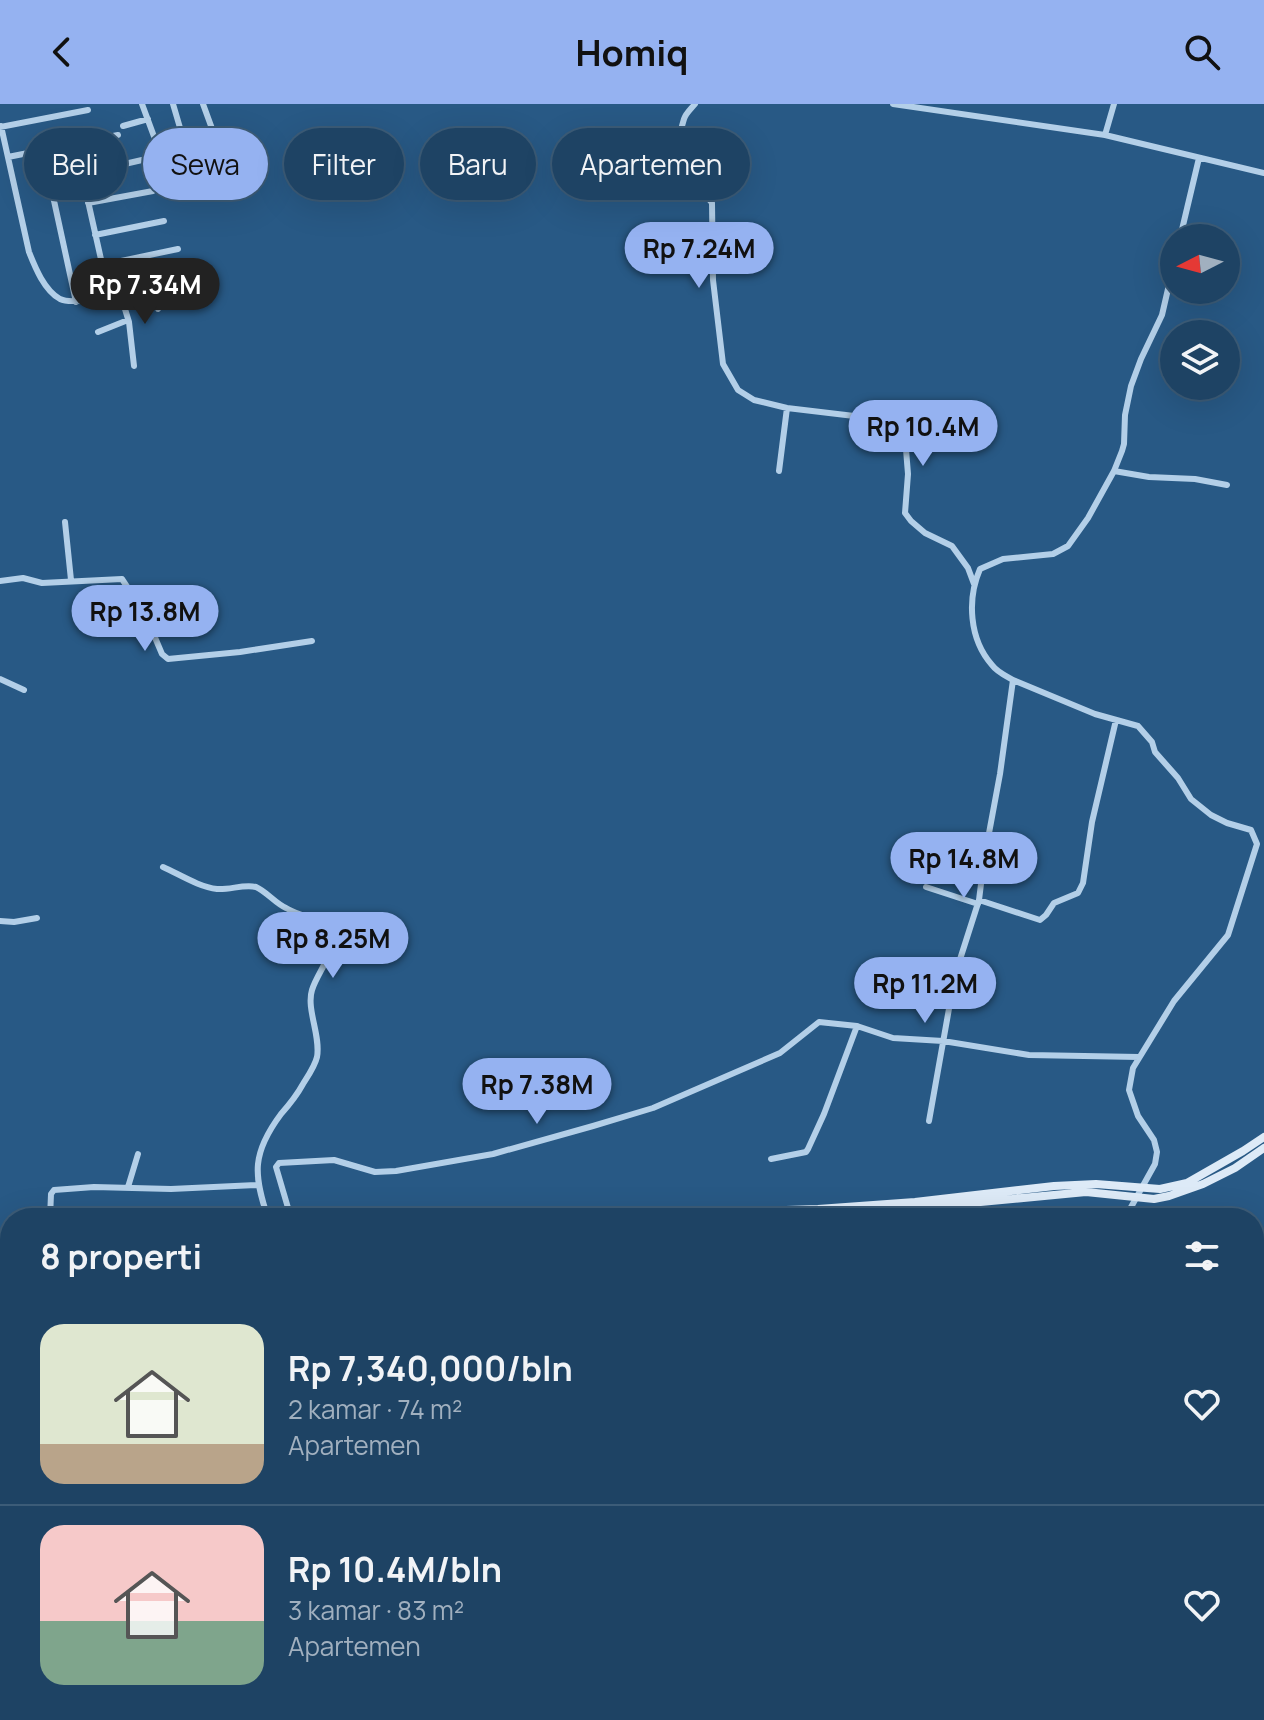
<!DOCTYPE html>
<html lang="id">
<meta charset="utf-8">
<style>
body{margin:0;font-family:Manrope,sans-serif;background:#264a6a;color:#f1f3f6;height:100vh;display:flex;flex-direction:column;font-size:30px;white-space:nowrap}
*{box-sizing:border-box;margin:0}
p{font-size:26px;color:#a1b0bf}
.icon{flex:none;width:44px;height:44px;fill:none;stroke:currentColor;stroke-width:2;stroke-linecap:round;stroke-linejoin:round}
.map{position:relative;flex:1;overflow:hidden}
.sheet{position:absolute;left:0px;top:1104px;width:1264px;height:512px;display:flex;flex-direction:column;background:#1e4364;border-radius:32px 32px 0 0;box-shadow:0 8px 32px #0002,0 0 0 2px #3c5c78}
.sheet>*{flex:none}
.hud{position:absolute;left:24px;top:24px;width:800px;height:72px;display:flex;gap:16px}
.needle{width:52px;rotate:264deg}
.buttons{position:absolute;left:1160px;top:120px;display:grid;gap:16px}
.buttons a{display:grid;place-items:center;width:80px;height:80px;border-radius:50%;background:#1e4364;box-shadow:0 8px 32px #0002,0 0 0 2px #3c5c78;font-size:40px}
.price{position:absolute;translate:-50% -68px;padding:0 18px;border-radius:28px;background:#95b2f1;color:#111;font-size:26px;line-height:52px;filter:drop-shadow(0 2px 4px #0008)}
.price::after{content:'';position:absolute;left:50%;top:48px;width:24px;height:18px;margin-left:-12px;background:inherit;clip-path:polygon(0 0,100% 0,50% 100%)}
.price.current{background:#222;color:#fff}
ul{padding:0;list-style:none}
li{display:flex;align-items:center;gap:24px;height:200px;padding:0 40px}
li+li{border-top:2px solid #3c5c78}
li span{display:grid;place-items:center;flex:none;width:224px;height:160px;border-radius:24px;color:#555}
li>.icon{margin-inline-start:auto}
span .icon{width:96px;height:96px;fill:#fffc;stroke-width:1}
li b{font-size:34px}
h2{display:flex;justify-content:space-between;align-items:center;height:96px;padding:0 40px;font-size:34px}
.pill{padding:0 28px;border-radius:36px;background:#1e4364;box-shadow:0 8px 32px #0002,0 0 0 2px #3c5c78;font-size:28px;line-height:72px}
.pill.current{background:#95b2f1;color:#111}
header{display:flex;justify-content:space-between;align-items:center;height:104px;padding:0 40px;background:#95b2f1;color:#111;font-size:36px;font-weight:700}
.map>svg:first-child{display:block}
</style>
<header><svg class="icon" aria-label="back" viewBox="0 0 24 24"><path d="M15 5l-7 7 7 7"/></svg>Homiq<svg class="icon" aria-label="search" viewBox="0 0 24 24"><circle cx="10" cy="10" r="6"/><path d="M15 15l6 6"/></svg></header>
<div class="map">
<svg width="1264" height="1616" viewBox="0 0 1264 1616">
<rect width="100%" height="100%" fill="#285985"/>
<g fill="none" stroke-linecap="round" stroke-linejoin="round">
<path stroke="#597b9a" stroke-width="14" d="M0,1183l10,-3"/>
<path stroke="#b3cfe8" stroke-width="6" d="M142,0l24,65
M695,0c-4,5 -9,9 -11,15 -4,12 -11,54 -3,63 9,9 24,10 31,21l1,77 10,84 15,26 16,10 33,8 84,10 27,8 4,4 3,7 3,37 -3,39 6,8 14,12 27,13 16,22 6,16
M893,0l212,31 159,38
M1,22l28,126c6,15 15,38 31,47 18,9 89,-13 112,-19
M123,22l25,-7
M0,23l88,-17
M1105,31l9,-31
M183,34l7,17 28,-10 -15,-41
M75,39l34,152
M157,42l26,-8 -10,-34
M43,46l33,152
M190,51l6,21
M8,53l110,-22
M81,70l61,-14
M621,91l56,-27
M88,99l65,-12
M95,131l69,-14
M1180,134l19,-80
M102,161l76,-16
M151,181l7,24
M120,189l9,29 5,44
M98,228l30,-12
M779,367l8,-63
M1114,367l35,6 46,2 32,6
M65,418l6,58
M0,477l23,-3 19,5 80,-4 23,35 17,40 6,5 72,-7 72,-11
M0,575l24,11
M163,763c16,7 36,20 54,22 13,1 27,-5 39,-2 11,5 19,16 30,21 15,9 47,13 45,36 -1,16 -14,30 -19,46 -6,19 9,46 5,67 -2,9 -9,19 -14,27 -6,11 -14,21 -22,30 -29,39 -28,60 -13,104
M926,783l52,17
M979,796l61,20 6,-5 8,-12 24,-10 5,-10 9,-61 24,-102
M0,817l14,1 23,-4
M929,1017l26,-146 24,-75 5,-40 16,-86 13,-94
M771,1055l35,-7 2,-3 16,-35 33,-88 36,12 50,3 86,14 110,2
M128,1083l10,-33
M50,1114l1,-24 3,-4 40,-3 77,2 87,-4
M291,1114l-15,-51 3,-4 55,-3 41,12 21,-1 97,-17 100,-28 60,-18 127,-55 39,-31 38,4
M1125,1114l30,-54 2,-12 -3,-12 -16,-24 -9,-26 4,-22 41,-67 54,-66 29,-91 -6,-14 -24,-7 -16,-8 -20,-16 -13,-21 -23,-26 -3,-10 -14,-16 -43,-12 -82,-34c-7,-4 -16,-8 -21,-15 -23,-26 -25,-66 -12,-96l23,-10 50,-5 15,-8 20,-28 26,-47 8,-20 2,-7 1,-29 6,-29 10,-27 21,-44 12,-52
M1254,1195l10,6
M1254,1336l10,1
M1254,1496l10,2
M198,1606l9,10
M701,1606l2,10"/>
<path stroke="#ddeaf7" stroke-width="8" d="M629,1114l63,-5 126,-4 97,-7 139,-16 42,-2 64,5 27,-6 56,-32 21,-14
M776,1114l77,-4 233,-22 68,7 15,-3 34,-12 32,-16 29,-20
M0,1242l10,-4"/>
</g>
</svg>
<div class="buttons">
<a><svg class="needle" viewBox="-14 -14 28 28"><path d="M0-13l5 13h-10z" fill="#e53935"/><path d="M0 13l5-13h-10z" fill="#a1b0bf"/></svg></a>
<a><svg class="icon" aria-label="layers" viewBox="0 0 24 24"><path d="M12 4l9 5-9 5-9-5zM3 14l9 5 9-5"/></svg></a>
</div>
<b class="price" style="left:699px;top:186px">Rp 7.24M</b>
<b class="price current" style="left:145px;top:222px">Rp 7.34M</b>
<b class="price" style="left:923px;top:364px">Rp 10.4M</b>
<b class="price" style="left:145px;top:549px">Rp 13.8M</b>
<b class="price" style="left:964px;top:796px">Rp 14.8M</b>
<b class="price" style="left:333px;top:876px">Rp 8.25M</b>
<b class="price" style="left:925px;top:921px">Rp 11.2M</b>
<b class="price" style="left:537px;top:1022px">Rp 7.38M</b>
<div class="hud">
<a class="pill">Beli</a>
<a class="pill current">Sewa</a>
<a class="pill">Filter</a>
<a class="pill">Baru</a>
<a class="pill">Apartemen</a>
</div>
<section class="sheet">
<h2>8 properti<svg class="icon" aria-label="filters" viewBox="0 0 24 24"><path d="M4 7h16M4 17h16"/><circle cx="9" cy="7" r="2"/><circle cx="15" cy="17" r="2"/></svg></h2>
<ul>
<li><span style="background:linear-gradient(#dfe7d0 75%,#b9a48a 0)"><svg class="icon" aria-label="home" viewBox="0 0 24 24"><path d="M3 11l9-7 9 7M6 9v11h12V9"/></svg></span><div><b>Rp 7,340,000/bln</b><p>2 kamar · 74 m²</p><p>Apartemen</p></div><svg class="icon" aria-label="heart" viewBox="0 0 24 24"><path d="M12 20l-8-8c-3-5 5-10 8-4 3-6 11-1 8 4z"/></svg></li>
<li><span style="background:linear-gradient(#f6c9c9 60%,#7fa58c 0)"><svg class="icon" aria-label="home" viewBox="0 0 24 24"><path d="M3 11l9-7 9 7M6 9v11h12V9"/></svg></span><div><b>Rp 10.4M/bln</b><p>3 kamar · 83 m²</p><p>Apartemen</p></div><svg class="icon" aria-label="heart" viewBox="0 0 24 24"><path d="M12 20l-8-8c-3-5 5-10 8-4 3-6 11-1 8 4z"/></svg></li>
</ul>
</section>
</div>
